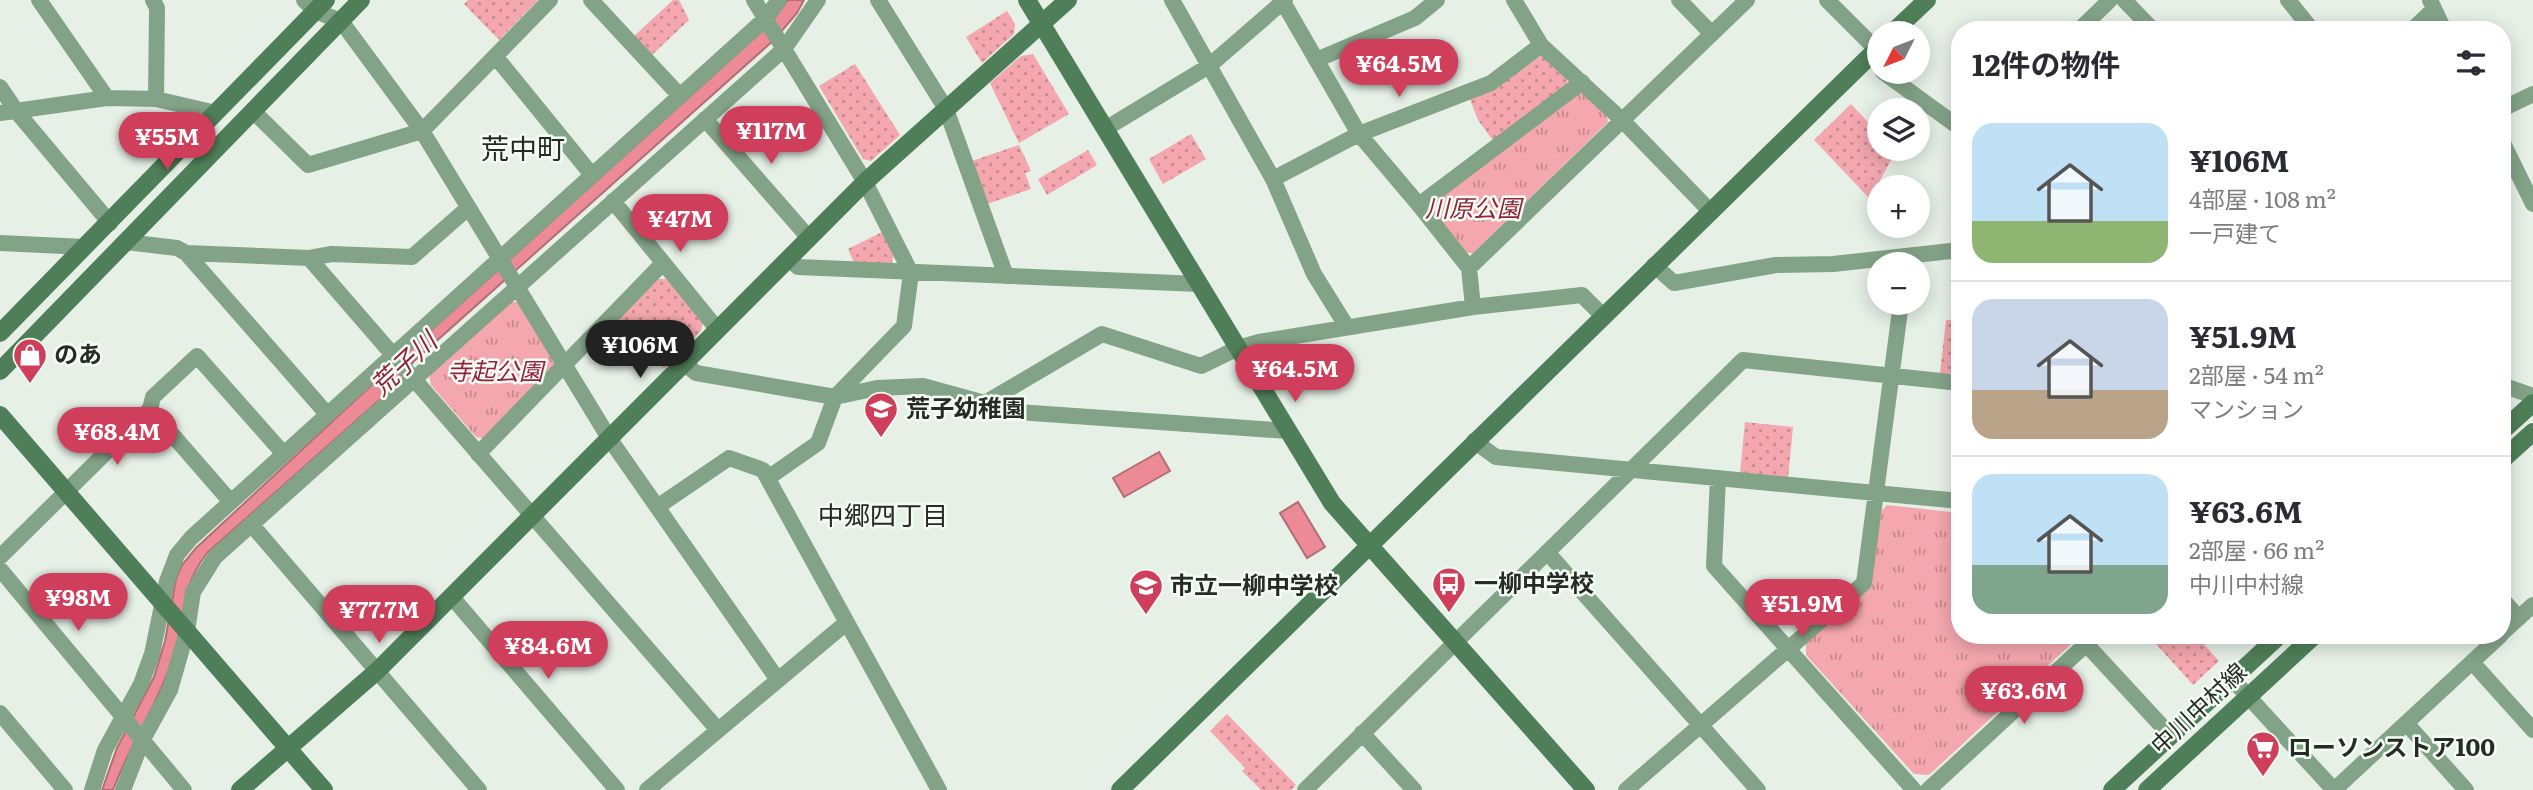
<!DOCTYPE html>
<html lang="ja">
<meta charset="utf-8">
<style>
body{margin:0;font-family:Literata,"Noto Sans JP",serif;background:#f7f7f7;color:#2b2b33;height:100vh;display:flex;flex-direction:column;font-size:26px;white-space:nowrap}
*{box-sizing:border-box;margin:0}
p{font-size:23px;color:#7c7c81}
.icon{flex:none;width:38px;height:38px;fill:none;stroke:currentColor;stroke-width:2;stroke-linecap:round;stroke-linejoin:round}
.map{position:relative;flex:1;overflow:hidden}
.panel{position:absolute;left:1951px;top:21px;width:560px;height:623px;display:flex;flex-direction:column;background:#fff;border-radius:28px;box-shadow:0 4px 18px #0003}
.panel>*{flex:none}
.needle{width:46px;rotate:228deg}
.tools{position:absolute;left:1867px;top:21px;display:grid;gap:14px}
.tools a{display:grid;place-items:center;width:63px;height:63px;border-radius:50%;background:#fff;box-shadow:0 4px 18px #0003;font-size:35px}
.price{position:absolute;translate:-50% -60px;padding:0 16px;border-radius:24px;background:#cf3f5c;color:#fff;font-size:23px;line-height:46px;filter:drop-shadow(0 2px 4px #0008)}
.price::after{content:'';position:absolute;left:50%;top:42px;width:21px;height:16px;margin-left:-10px;background:inherit;clip-path:polygon(0 0,100% 0,50% 100%)}
.price.active{background:#222;color:#fff}
ul{padding:0;list-style:none}
li{display:flex;align-items:center;gap:21px;height:175px;padding:0 21px}
li+li{border-top:2px solid #e1e1e2}
li span{display:grid;place-items:center;flex:none;width:196px;height:140px;border-radius:21px;color:#555}
li>.icon{margin-inline-start:auto}
span .icon{width:84px;height:84px;fill:#fffc;stroke-width:1}
li b{font-size:30px}
h2{display:flex;justify-content:space-between;align-items:center;height:84px;padding:0 21px;font-size:30px}
.map>svg:first-child{display:block}
</style>
<div class="map">
<svg width="2533" height="790" viewBox="0 0 2533 790">
<defs>
<pattern id="grass-tufts" width="24" height="20" patternUnits="userSpaceOnUse" patternTransform="scale(1.75)"><rect width="24" height="20" fill="#f4a7ae"/><path d="M3 7l-1-3M5 7V3M7 7l1-3M15 17l-1-3M17 17v-4M19 17l1-3" fill="none" stroke="#c6888e"/></pattern>
<pattern id="garden-dots" width="8" height="8" patternUnits="userSpaceOnUse" patternTransform="scale(1.75)"><rect width="8" height="8" fill="#f4a7ae"/><path d="M2 2h.1M6 6h.1" fill="none" stroke="#c6888e" stroke-width="1.8" stroke-linecap="round"/></pattern>
</defs>
<rect width="100%" height="100%" fill="#e6f0e7"/>
<path fill="url(#grass-tufts)" d="M1581,92l26,24 1,6 -135,131h-7l-35,-44 1,-8z
M511,302h7l37,62 -69,75 -10,-2 -45,-52 -2,-10z
M1887,505l73,8v122h121l-152,140 -15,-1 -108,-119v-13l63,-55 13,-77z"/>
<path fill="url(#garden-dots)" d="M468,0h70l-39,40 -35,-36z
M673,0h6l10,20 -37,35 -18,-19z
M1007,11l8,13 -1,10 -32,29 -16,-26z
M1033,54l36,60 -50,29 -29,-60 31,-27z
M1536,54l6,1 25,24 1,8 -74,55 -16,-22 -9,-23z
M855,64l45,71 -29,26 -8,-2 -44,-73z
M1851,104l28,30 1,15 16,2 -26,48 -56,-59z
M1191,134l15,25 -43,25 -14,-25z
M1019,145l12,26 -6,2 6,16 -44,15 -15,-43z
M1088,150l9,15 -50,30 -9,-16z
M882,232l12,23 -3,11 -36,-1 -7,-16z
M658,279h8l37,43 -2,9 -37,37 -12,-12 -9,9 -34,-36z
M1960,319v55l-20,-1 6,-53z
M1745,422l48,5 -5,51 -48,-5z
M2165,635h31l23,26 -26,24 -37,-41z
M1227,714l69,71 -5,5h-30l-19,-19 3,-3 -35,-37z"/>
<path fill="#ec8b96" stroke="#b16e75" stroke-width="2" d="M788,0h16l-7,13 -22,26 -362,323 -10,17 -196,174c-29,38 -20,64 -34,105 -15,46 -43,86 -60,132h-11l15,-42 37,-71 11,-36 11,-62 6,-14 14,-17 208,-193 365,-330z
M1159,452l11,19 -46,26 -11,-19z
M1298,502l27,45 -18,11 -27,-45z"/>
<g fill="none" stroke-linecap="round" stroke-linejoin="round">
<path stroke="#83a388" stroke-width="16" d="M39,0l68,98
M153,0l4,8 -1,91
M304,0l11,11 26,10 81,110 187,307 169,242
M591,0l89,96
M754,0l111,182 46,91 -7,53 -69,71 -17,46 -50,35
M878,0l68,109 60,167
M1172,0l101,179 41,95 33,53
M1514,0l27,45 81,75 88,91
M1679,0l33,34
M1827,0l49,49
M2124,0l29,30
M2288,0l24,30
M2430,0l14,30
M1283,2l76,132 60,71 50,63 4,39
M2079,30l31,-30
M2412,30l22,-21
M495,56l97,119
M1316,60l99,-42 22,-18
M1883,72l77,56
M0,87l17,25 93,111
M2502,109l31,-15
M254,112l54,53 114,-34 128,-131
M0,113l107,-15 49,1 60,14
M705,119l104,119
M1105,129l104,-63 76,-66
M2502,141l31,63
M1273,179l86,-45 132,-51 50,-38
M613,201l105,129
M1419,205l163,-123
M126,242l51,6 9,5 123,5 23,-4 80,3 56,-49
M0,243l85,4
M186,253l141,161
M309,258l409,472
M789,259l9,8 401,17
M1654,265l20,18 102,-18 57,-1 127,-14
M1469,268l278,-268
M684,363l12,10 139,24 42,-9 46,-2 95,26 270,19
M2502,385l31,11
M985,403l117,-69 99,32 37,-18 21,-6 214,-35 109,-12 21,21
M150,409l3,-12 44,-41 86,97
M1474,441l22,16 464,44
M478,454l185,-191
M1718,478l-4,88 200,224
M657,507l72,-49 34,12 176,320
M251,524l228,266
M1547,552l211,238
M0,557l150,-148 80,92
M0,569l184,221
M451,596l166,194
M2502,599l17,19
M2502,633l31,-28
M2086,644l85,92
M2472,662l61,68
M2232,679l102,111
M0,713l65,77
M2406,723l60,67
M1362,733l52,57
M92,790l13,-40 36,-66 11,-30 15,-73 10,-26 14,-17 574,-519 14,-19
M123,790l19,-49 28,-51 17,-59 6,-39 22,-35 569,-508 34,-49
M647,790l199,-167
M1305,790l438,-430 217,23
M1626,790l238,-207 37,-280
M1928,790l168,-155
M2334,790l167,-155"/>
<path stroke="#4f7f58" stroke-width="18" d="M1027,0l305,503 254,287
M1892,33l35,-33
M0,333l326,-333
M0,371l361,-371
M0,415l324,375
M2502,431l31,-28
M2502,460l31,-28
M240,790l137,-119 488,-489 203,-182
M1120,790l760,-744
M2112,790l168,-155
M2147,790l168,-155"/>
</g>
<defs>
<g id="shop-pin" transform="scale(1.75)"><path d="M0 17L-7.5 6A9.5 9.5 0 1 1 7.5 6Z" fill="#cf3f5c" stroke="#f3fdf4"/><path d="M-5-2.5h2.3a2.7 3.5 0 0 1 5.4 0H5L5.5 6h-11ZM-1.5-2.5h3a1.5 2.3 0 0 0-3 0Z" fill="#fff"/></g>
<g id="school-pin" transform="scale(1.75)"><path d="M0 17L-7.5 6A9.5 9.5 0 1 1 7.5 6Z" fill="#cf3f5c" stroke="#f3fdf4"/><path d="M0-5L7-2L0 1L-7-2ZM-4 1L0 2.5L4 1V4Q0 6-4 4Z" fill="#fff"/></g>
<g id="bus-pin" transform="scale(1.75)"><path d="M0 17L-7.5 6A9.5 9.5 0 1 1 7.5 6Z" fill="#cf3f5c" stroke="#f3fdf4"/><path d="M-5-6H5V4H4V6H2V4H-2V6H-4V4H-5ZM-3.5-4V0h7V-4ZM-3.5 1.2v1.5H-2V1.2ZM2 1.2v1.5H3.5V1.2Z" fill="#fff"/></g>
<g id="supermarket-pin" transform="scale(1.75)"><path d="M0 17L-7.5 6A9.5 9.5 0 1 1 7.5 6Z" fill="#cf3f5c" stroke="#f3fdf4"/><path d="M-6-5.5h2.5l.6 2H6L4.5 2H-2.5L-4.4-4H-6ZM-1.5 3.2a1.3 1.3 0 1 0 .1 0ZM3 3.2a1.3 1.3 0 1 0 .1 0Z" fill="#fff"/></g>
</defs>
<g fill-rule="evenodd">
<use href="#shop-pin" x="30" y="355"/>
<use href="#school-pin" x="881" y="409"/>
<use href="#bus-pin" x="1449" y="584"/>
<use href="#school-pin" x="1146" y="586"/>
<use href="#supermarket-pin" x="2263" y="748"/>
</g>
<g text-anchor="middle" stroke-width="5" stroke-linejoin="round" paint-order="stroke">
<g font-size="24" font-style="italic" fill="#93213b" stroke="#f3fdf4">
<text x="1473" y="217">川原公園</text>
<text x="495" y="380">寺起公園</text>
</g>
<g font-size="24" font-weight="bold" fill="#272a27" stroke="#f3fdf4" text-anchor="start">
<text x="54" y="363">のあ</text>
<text x="906" y="417">荒子幼稚園</text>
<text x="1474" y="592">一柳中学校</text>
<text x="1170" y="594">市立一柳中学校</text>
<text x="2288" y="756">ローソンストア100</text>
</g>
<g font-size="24" fill="#272a27" stroke="#f3fdf4">
<text transform="translate(2199 709) rotate(-43)" y="8">中川中村線</text>
</g>
<g font-size="26" font-style="italic" fill="#91203a" stroke="#f3fdf4">
<text transform="translate(404 364) rotate(-43)" y="9">荒子川</text>
</g>
<g font-size="26" fill="#272a27" stroke="#f3fdf4">
<text x="883" y="525">中郷四丁目</text>
</g>
<g font-size="28" fill="#272a27" stroke="#f3fdf4">
<text x="523" y="159">荒中町</text>
</g>
</g>
</svg>
<div class="tools">
<a><svg class="needle" viewBox="-14 -14 28 28"><path d="M0-13l5 13h-10z" fill="#e53935"/><path d="M0 13l5-13h-10z" fill="#7c7c81"/></svg></a>
<a><svg class="icon" aria-label="layers" viewBox="0 0 24 24"><path d="M12 4l9 5-9 5-9-5zM3 14l9 5 9-5"/></svg></a>
<a>+</a>
<a>−</a>
</div>
<b class="price" style="left:1399px;top:99px">¥64.5M</b>
<b class="price" style="left:771px;top:166px">¥117M</b>
<b class="price" style="left:167px;top:172px">¥55M</b>
<b class="price" style="left:680px;top:254px">¥47M</b>
<b class="price active" style="left:640px;top:380px">¥106M</b>
<b class="price" style="left:1295px;top:404px">¥64.5M</b>
<b class="price" style="left:117px;top:467px">¥68.4M</b>
<b class="price" style="left:78px;top:633px">¥98M</b>
<b class="price" style="left:1802px;top:639px">¥51.9M</b>
<b class="price" style="left:379px;top:645px">¥77.7M</b>
<b class="price" style="left:548px;top:681px">¥84.6M</b>
<b class="price" style="left:2024px;top:726px">¥63.6M</b>
<section class="panel">
<h2>12件の物件<svg class="icon" aria-label="filters" viewBox="0 0 24 24"><path d="M4 7h16M4 17h16"/><circle cx="9" cy="7" r="2"/><circle cx="15" cy="17" r="2"/></svg></h2>
<ul>
<li><span style="background:linear-gradient(#bfe0f5 70%,#8fb573 0)"><svg class="icon" aria-label="home" viewBox="0 0 24 24"><path d="M3 11l9-7 9 7M6 9v11h12V9"/></svg></span><div><b>¥106M</b><p>4部屋 · 108 m²</p><p>一戸建て</p></div></li>
<li><span style="background:linear-gradient(#c9d6e8 65%,#b9a48a 0)"><svg class="icon" aria-label="home" viewBox="0 0 24 24"><path d="M3 11l9-7 9 7M6 9v11h12V9"/></svg></span><div><b>¥51.9M</b><p>2部屋 · 54 m²</p><p>マンション</p></div></li>
<li><span style="background:linear-gradient(#bfe0f5 65%,#7fa58c 0)"><svg class="icon" aria-label="home" viewBox="0 0 24 24"><path d="M3 11l9-7 9 7M6 9v11h12V9"/></svg></span><div><b>¥63.6M</b><p>2部屋 · 66 m²</p><p>中川中村線</p></div></li>
</ul>
</section>
</div>
